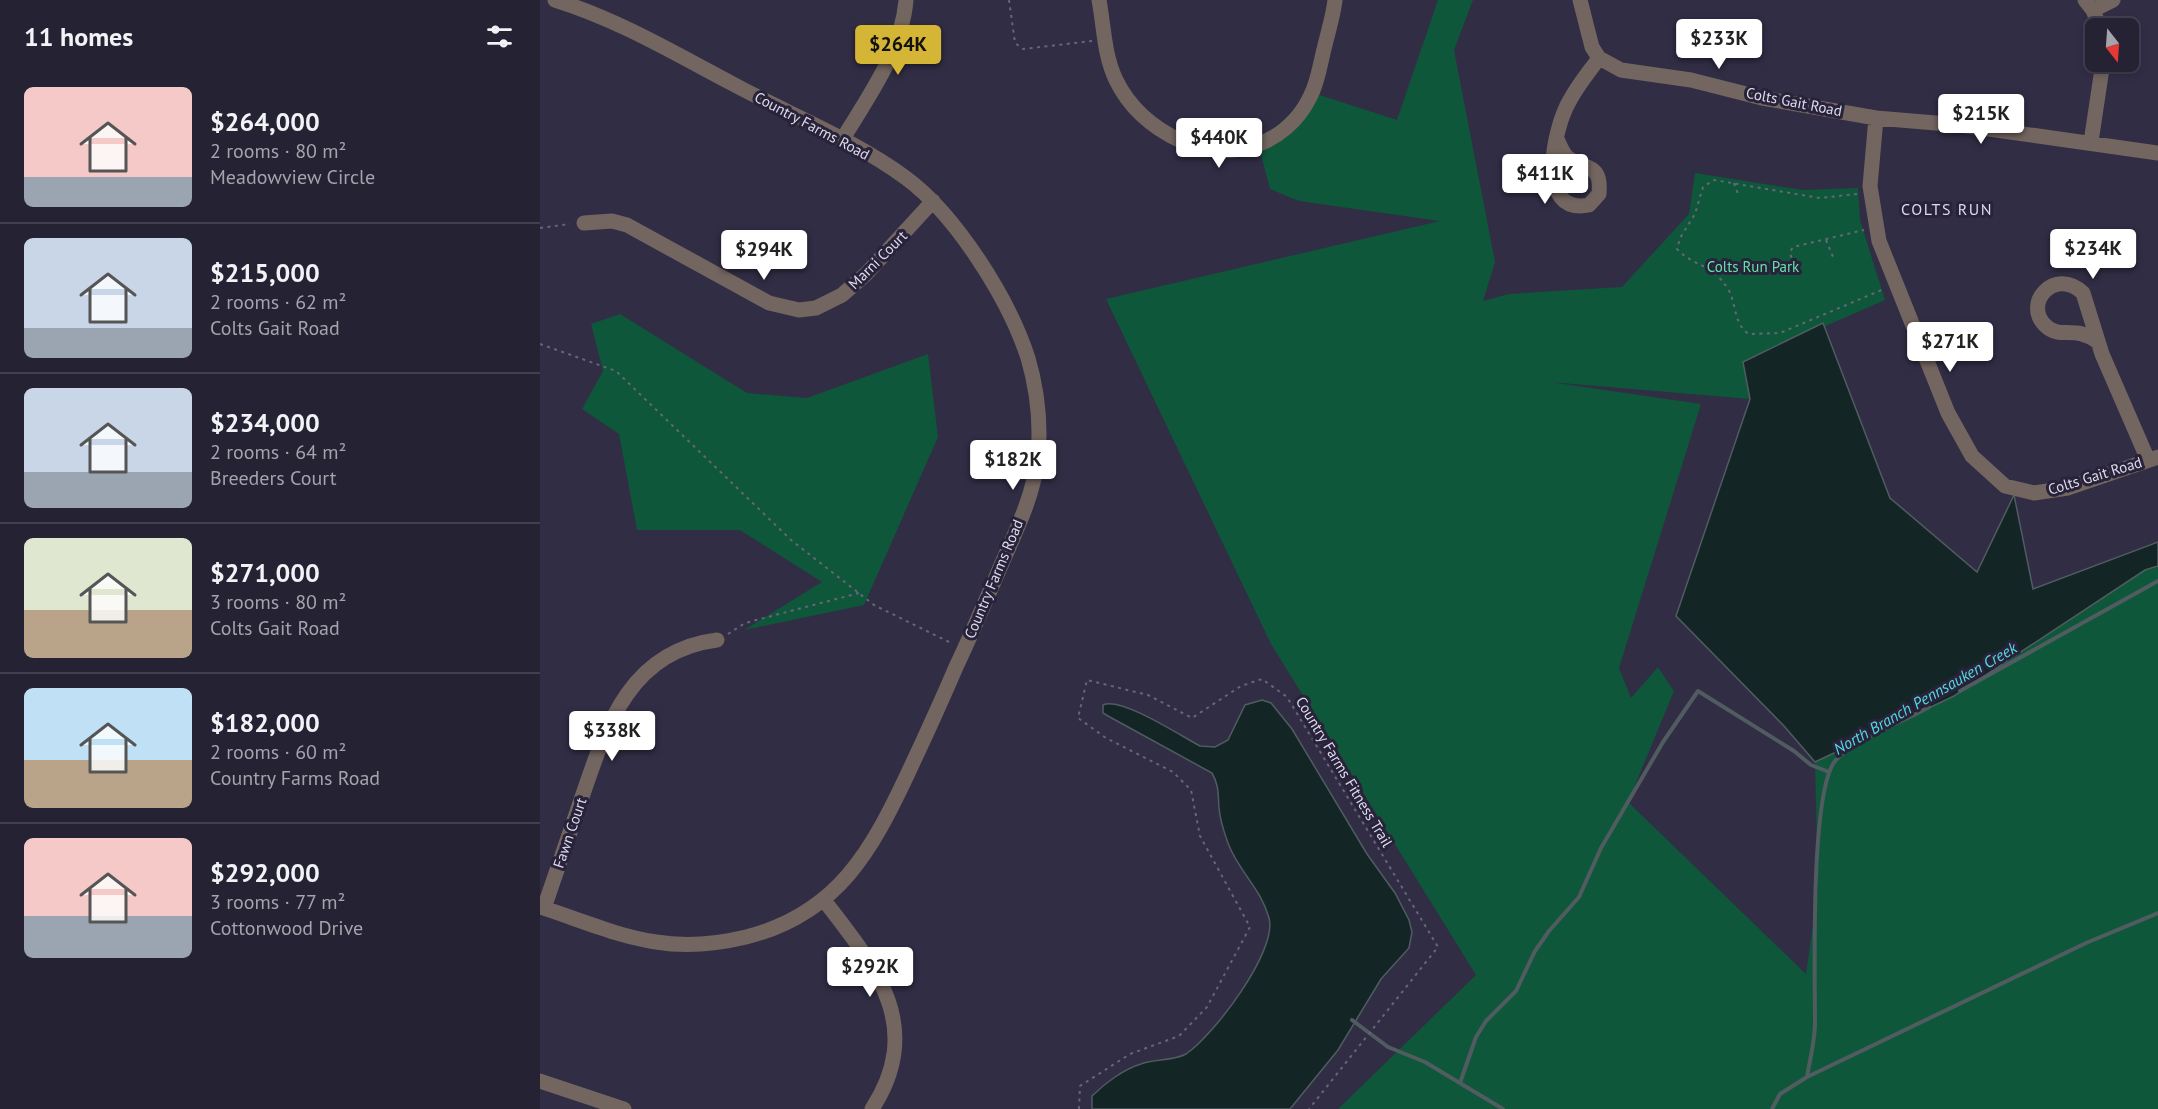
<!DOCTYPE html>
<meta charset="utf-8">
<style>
body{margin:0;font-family:"PT Sans",sans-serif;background:#2d2a3c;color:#f1f3f6;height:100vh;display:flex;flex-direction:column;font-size:22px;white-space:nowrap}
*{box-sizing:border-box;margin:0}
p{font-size:20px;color:#a3a4ac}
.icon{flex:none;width:33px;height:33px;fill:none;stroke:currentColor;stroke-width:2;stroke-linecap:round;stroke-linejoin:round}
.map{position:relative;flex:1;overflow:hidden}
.sheet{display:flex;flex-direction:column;background:#252234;width:540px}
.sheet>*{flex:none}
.needle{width:39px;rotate:163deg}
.buttons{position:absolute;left:1545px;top:18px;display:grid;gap:12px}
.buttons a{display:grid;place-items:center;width:54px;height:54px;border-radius:9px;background:#252234;box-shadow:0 3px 9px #0003,0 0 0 2px #423f4f;font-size:30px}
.price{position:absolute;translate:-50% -51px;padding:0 14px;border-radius:6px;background:#fff;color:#222;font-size:20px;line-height:39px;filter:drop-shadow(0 2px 3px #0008)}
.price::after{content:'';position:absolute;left:50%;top:36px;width:18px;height:14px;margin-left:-9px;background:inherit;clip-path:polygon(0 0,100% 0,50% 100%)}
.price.on{background:#d5b535;color:#111}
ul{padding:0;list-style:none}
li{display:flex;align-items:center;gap:18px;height:150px;padding:0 24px}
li+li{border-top:2px solid #423f4f}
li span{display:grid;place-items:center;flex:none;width:168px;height:120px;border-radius:9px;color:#555}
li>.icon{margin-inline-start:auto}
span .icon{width:72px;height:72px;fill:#fffc;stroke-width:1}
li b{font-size:26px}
h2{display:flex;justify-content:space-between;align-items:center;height:72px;padding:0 24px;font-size:26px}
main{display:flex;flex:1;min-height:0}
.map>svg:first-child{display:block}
</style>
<main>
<section class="sheet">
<h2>11 homes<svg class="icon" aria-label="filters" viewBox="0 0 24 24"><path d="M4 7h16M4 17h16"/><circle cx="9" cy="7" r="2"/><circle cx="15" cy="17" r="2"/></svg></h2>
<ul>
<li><span style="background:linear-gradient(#f6c9c9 75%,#9aa5b1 0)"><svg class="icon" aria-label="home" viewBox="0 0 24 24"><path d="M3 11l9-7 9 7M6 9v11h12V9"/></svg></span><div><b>$264,000</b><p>2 rooms · 80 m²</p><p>Meadowview Circle</p></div></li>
<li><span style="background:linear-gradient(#c9d6e8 75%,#9aa5b1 0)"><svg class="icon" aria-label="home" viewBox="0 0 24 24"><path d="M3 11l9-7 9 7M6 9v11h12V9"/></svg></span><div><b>$215,000</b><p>2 rooms · 62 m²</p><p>Colts Gait Road</p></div></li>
<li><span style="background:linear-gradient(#c9d6e8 70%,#9aa5b1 0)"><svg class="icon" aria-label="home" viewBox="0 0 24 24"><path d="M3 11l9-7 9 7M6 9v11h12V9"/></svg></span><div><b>$234,000</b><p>2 rooms · 64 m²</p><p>Breeders Court</p></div></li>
<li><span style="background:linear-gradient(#dfe7d0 60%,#b9a48a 0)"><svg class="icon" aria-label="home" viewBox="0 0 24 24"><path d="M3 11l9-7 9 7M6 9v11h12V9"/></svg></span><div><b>$271,000</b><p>3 rooms · 80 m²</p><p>Colts Gait Road</p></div></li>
<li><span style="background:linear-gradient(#bfe0f5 60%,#b9a48a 0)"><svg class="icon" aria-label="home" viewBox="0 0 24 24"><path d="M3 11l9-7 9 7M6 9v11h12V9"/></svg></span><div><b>$182,000</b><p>2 rooms · 60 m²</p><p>Country Farms Road</p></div></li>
<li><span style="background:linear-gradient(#f6c9c9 65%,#9aa5b1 0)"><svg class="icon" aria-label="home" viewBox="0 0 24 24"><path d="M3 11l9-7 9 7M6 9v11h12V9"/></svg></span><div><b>$292,000</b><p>3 rooms · 77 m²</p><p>Cottonwood Drive</p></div></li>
</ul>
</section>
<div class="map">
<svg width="1618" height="1109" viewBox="0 0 1618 1109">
<rect width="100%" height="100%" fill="#312d45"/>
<path fill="#0f573a" d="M898,0h35l-19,50 41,212 -12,39 26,-7 113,-7 67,-73 6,-41 108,17 55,-2 2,32 25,80 -142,62 7,37 -200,-17 151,22 -82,264 12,30 27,-31 16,24 -46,111 178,172 12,-84 -3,-128 139,-66 191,-126 13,-3v542h-820l138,-134 -205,-331 -165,-345 334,-78 -141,-20 -29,-12 -12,-46 55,-50 84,27z
M80,314l127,79 60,5 121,-44 10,83 -74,168 -120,25 78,-48 -82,-52h-103l-18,-96 -37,-25 21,-38 -12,-47z"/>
<path fill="#132525" stroke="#505c60" stroke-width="1.5" d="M1283,323l67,175 87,74 37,-77 19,94 125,-47v24l-13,4 -191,126 -139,66 -31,-36 -108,-110 74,-217 -7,-37z
M722,700l9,3 21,26 75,125 28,39 14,27 3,12 -3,16 -28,31 -43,71 -48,59h-198v-13c13,-13 32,-27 49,-32 14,-5 32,-3 45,-10 27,-18 92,-103 83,-136 -8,-30 -31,-47 -41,-75 -4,-11 -8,-23 -9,-35 -1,-14 0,-23 -7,-35l-104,-57 -5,-3v-8c17,-9 78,31 97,41l15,1 13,-7 17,-35z"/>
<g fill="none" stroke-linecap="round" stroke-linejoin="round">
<path stroke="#505c60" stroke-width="4" d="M1420,691l198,-110
M812,1020l36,27 37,15 78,47
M1267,1077c3,-18 8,-37 8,-54 0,-48 -5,-230 20,-262 16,-20 70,-40 94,-54
M920,1083l16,-46 10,-16 30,-30 19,-40 14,-20 30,-34 22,-49 62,-106 35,-51 96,60 17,14 18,7
M1232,1109l8,-15 27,-17 279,-134 72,-30"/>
<path stroke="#68657a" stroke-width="2" stroke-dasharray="3 4.5" stroke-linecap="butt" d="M469,0l6,43 8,6 69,-8
M1194,183l4,11
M1317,194l-37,4 -106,-18 -11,7 -8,27 -15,24 -3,11c18,19 34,13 51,40 9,15 5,35 21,45l31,-1 104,-44
M0,228l30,-4
M1286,240l7,17
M1253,265l-3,-13 3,-5 71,-17
M0,344l76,27 175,169 83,65 77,38
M188,634l17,-11 114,-30
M539,1109l1,-23 50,-32 49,-18 28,-29 43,-80 -50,-91 -9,-46 -18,-18 -67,-34 -28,-20 9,-38 61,15 44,23 49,-32 21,-7 25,18 151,250 -129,162"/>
<path stroke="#736560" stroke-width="15" d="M559,0c5,27 5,55 17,80 14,29 37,48 65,61 48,22 105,5 129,-44 8,-15 10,-32 14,-48 4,-17 9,-32 11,-49
M1040,0l12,47 7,11 22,12 70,10 71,18 114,20 84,7 198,28
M1545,0l8,10 7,18
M1553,10l20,-10
M1336,118l-6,68 9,55 69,172 24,43 33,30 29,7 34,-5 90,-31
M1017,139c3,6 5,13 10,18 17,14 35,4 32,37l-10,11c-55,11 -35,-79 -19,-105 8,-15 19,-28 29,-42
M302,140c26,-43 60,-89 64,-140
M1551,142l12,-80
M44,223l28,-2 15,4 142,78 30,7 17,-2 26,-13 24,-21 67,-73
M1558,342c-22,-17 -37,-3 -51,-15 -26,-22 7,-61 36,-34l19,61 46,106
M283,899c52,67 103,127 49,210
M0,907c38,12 76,29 116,35 30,5 61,2 90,-5 92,-23 126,-87 163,-166 16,-34 32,-69 47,-104 16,-34 31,-69 46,-104 15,-34 32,-69 36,-107 3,-33 -1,-67 -10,-98 -19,-59 -72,-143 -122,-180 -53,-39 -116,-63 -173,-94 -59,-31 -114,-64 -178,-84
M4,908c12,-36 25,-72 37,-108 25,-73 48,-149 136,-160
M0,1081l84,28"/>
</g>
<g text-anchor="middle" stroke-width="6" stroke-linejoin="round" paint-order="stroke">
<g font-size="15" fill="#dddbeb" stroke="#28233a">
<text transform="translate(1254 102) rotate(11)" y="5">Colts Gait Road</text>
<text transform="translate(272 126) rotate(28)" y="5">Country Farms Road</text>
<text transform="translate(338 260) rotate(-45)" y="5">Marni Court</text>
<text transform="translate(1555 476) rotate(-17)" y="5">Colts Gait Road</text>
<text transform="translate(454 579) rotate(-67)" y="5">Country Farms Road</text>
<text transform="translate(804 772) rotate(59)" y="5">Country Farms Fitness Trail</text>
<text transform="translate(30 833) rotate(-71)" y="5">Fawn Court</text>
</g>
<g font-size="15" fill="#63e5a9" stroke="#28233a">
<text x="1213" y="272">Colts Run Park</text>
</g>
<g font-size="16" letter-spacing="1.5" fill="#dddbeb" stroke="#28233a">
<text x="1407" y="215">COLTS RUN</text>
</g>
<g font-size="16" font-style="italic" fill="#53dadf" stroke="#28233a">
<text transform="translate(1385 698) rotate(-30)" y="6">North Branch Pennsauken Creek</text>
</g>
</g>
</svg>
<div class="buttons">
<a><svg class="needle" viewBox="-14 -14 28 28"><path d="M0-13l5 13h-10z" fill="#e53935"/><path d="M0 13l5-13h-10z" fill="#a3a4ac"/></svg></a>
</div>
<b class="price" style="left:1179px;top:70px">$233K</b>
<b class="price on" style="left:358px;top:76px">$264K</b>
<b class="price" style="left:1441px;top:145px">$215K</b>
<b class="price" style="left:679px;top:169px">$440K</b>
<b class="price" style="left:1005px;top:205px">$411K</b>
<b class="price" style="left:1553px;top:280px">$234K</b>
<b class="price" style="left:224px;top:281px">$294K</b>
<b class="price" style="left:1410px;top:373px">$271K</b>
<b class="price" style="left:473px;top:491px">$182K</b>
<b class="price" style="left:72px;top:762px">$338K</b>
<b class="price" style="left:330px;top:998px">$292K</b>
</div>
</main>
